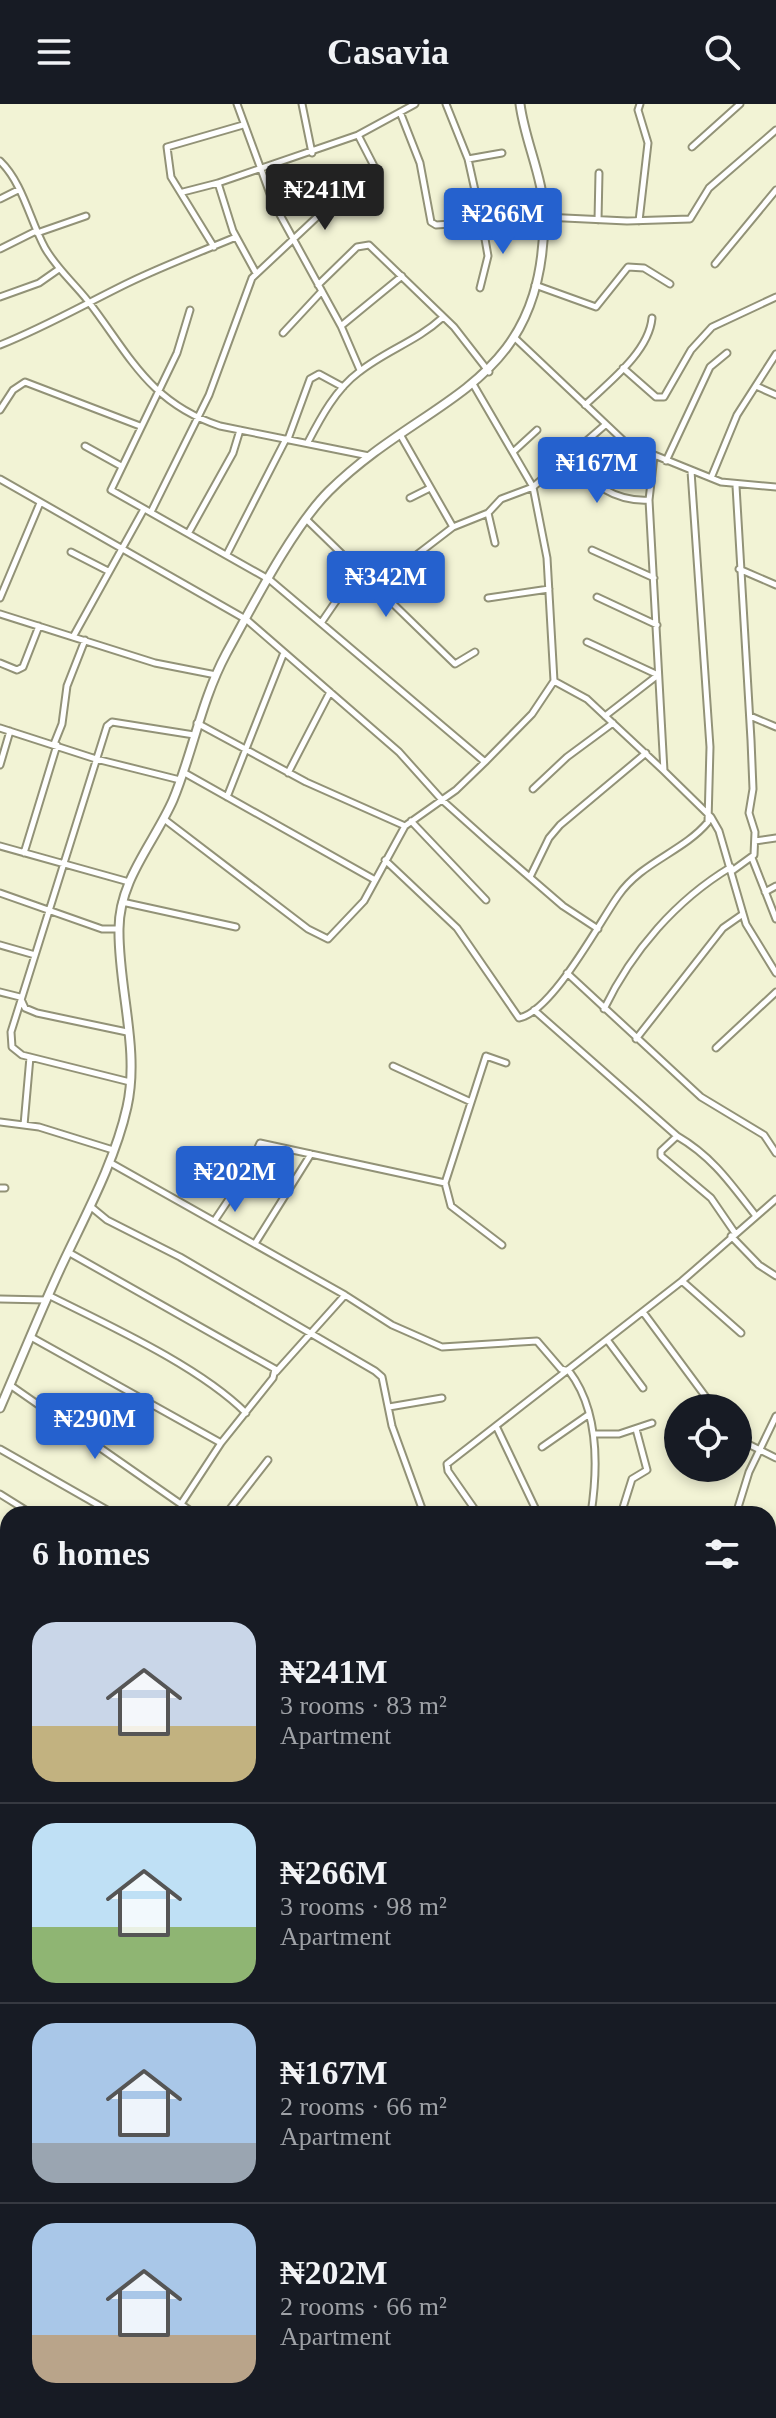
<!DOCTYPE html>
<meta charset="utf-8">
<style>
body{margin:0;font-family:"Times New Roman",serif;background:#20242c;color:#f1f3f6;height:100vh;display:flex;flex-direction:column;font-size:30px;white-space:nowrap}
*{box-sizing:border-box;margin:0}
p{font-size:26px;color:#9ea1a6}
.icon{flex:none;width:44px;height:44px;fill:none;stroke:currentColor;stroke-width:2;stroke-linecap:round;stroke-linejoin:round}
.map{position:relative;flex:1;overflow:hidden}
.side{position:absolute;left:0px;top:1402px;width:776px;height:912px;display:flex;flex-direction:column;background:#171b24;border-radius:24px 24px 0 0;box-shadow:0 4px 12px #0003}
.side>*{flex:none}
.buttons{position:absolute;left:664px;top:1290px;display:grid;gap:16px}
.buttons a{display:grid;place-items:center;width:88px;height:88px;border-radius:50%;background:#171b24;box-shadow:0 4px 12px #0003;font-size:40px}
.price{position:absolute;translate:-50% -68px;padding:0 18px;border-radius:8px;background:#2561ce;color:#fff;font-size:26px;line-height:52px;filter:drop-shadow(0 2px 4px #0008)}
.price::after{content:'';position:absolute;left:50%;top:48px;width:24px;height:18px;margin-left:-12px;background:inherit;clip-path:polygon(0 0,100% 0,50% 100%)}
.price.selected{background:#222;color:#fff}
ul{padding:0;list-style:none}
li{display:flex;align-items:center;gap:24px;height:200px;padding:0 32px}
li+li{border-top:2px solid #363941}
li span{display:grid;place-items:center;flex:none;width:224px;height:160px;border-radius:24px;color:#555}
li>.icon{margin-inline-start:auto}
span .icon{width:96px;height:96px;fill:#fffc;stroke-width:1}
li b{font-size:34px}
h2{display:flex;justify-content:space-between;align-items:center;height:96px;padding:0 32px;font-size:34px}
header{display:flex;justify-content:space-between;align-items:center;height:104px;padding:0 32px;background:#171b24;font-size:36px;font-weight:800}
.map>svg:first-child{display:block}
</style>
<header><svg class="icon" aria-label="menu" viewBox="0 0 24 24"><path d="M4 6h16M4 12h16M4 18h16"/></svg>Casavia<svg class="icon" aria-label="search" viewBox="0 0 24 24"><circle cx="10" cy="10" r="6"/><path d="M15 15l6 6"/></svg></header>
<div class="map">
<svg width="776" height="2314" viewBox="0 0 776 2314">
<rect width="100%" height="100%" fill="#f2f3d5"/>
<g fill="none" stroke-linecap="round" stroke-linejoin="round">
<g stroke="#929277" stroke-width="9">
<path id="street" d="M237,0l36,98 68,124 19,44
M302,0l10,49
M446,0l22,55 14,63 61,7
M400,8l20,51 11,59 5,3 46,-3 6,34 -8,32
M358,31l16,31
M692,43l48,-43
M468,55l34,-6
M0,57c23,22 30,60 45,87 12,21 29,35 43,53 41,53 61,102 132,125l149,30
M183,88l35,-9
M0,95l18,-9
M544,113l83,4 63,-2 19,-31 67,-58
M598,116l1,-47
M639,117l9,-78 -10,-33 2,-6
M37,129l49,-17
M214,143l-43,-70 -4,-30 76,-22
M0,145l36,-18
M715,160l61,-74
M256,169l-23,-42 -15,-48 140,-48 57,-31
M318,181l39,-38 12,-2 85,82 35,45
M535,181l61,22 32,-40 16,1 26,16
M0,193l39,-14 20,-14
M190,206l-13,43 -66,137 159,90 215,182
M341,222l61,-50
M283,229l39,-42
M515,234l112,106 94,38 55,5
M0,241c45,-18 85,-41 128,-62 35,-17 72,-31 108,-46
M623,264l33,29h8l27,-47 21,-23 64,-30
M473,280l60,103 14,71 7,123 33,18 77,72
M756,282l20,9
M585,301c23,-22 64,-53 67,-87
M0,306l13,-20 12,-8 115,44
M401,332l52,91 35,-14 13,-14 32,-12 72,-62
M288,335l22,-60 9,-5 24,13
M308,338c13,-25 28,-53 51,-70 26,-21 58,-31 83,-54
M85,342l36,20
M513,348l24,-22
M654,352l-5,44 15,271 47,46 8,14 27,93 30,49
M569,354c22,25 45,44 80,42
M666,357l44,-94 17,-14
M711,374l26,-63 39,-61
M0,375l247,141 152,132 43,48 48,43 73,63 35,23
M410,394l18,-9
M151,408l58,-117 43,-117 82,-77
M488,409l7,30
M306,415l149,145 20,-12
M189,428l44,-79 7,-23
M592,446l62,28
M71,448l37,19
M227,450l59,-115
M739,465l37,16
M376,482l77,-59
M597,493l60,28
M0,494l40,-95
M488,494l61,-9
M0,510l155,49 61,12
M321,519l37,-54
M73,533l71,-128
M587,538l71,33 -53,41
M0,559l17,7 6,-3 16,-41
M750,612l26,11
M197,619l109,59 99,44
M0,624l96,31 84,21
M54,640l8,-20 5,-38 18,-46
M0,661l10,-34
M183,668l192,108
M288,669l42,-81
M533,685l34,-32 46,-34
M227,693l56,-142
M164,715l144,110 20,10 36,-38 41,-75 51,-36 29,-28 47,-48 22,-33
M411,717l75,79
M755,737l21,-3
M0,742l129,36
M24,749l33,-108
M752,754l24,61
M385,756l72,68 62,90c33,-6 80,-95 99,-122 23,-34 65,-44 90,-74l2,-75 -19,-276
M732,767l22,-16 1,-23 -6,-19 4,-24 -2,-49 -15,-254
M530,773l19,-39 11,-13 86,-72
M765,788l11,-6
M0,789l102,36h17
M122,798l114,25
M0,841l35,10
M567,869l134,124 63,38 12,18
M0,888l20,5 5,11 12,5 90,19
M604,905c28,-58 72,-109 127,-142
M534,906l143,126c36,21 54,48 79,80
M636,935l87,-111 20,-14
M716,944l60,-56
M393,962l78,36
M130,978l-108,-27 -10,-8 -1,-15 96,-306 5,-4 82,13
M0,1018l39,5 74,23
M24,1021l6,-68
M677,1032l-16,15v5l50,42 24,35
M109,1058l236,133
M445,1079l6,23 51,39
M0,1084h5
M90,1102l17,14 73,37 195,114 7,6 10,49 32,88
M215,1116l32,-48 13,-29 185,40 41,-127 20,7
M731,1132l28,29 17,11
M256,1138l55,-88
M68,1148l207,117 -2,9 -52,65 -40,61
M682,1177l59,52
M48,1191c60,30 151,71 198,118
M0,1195l46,1
M643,1208l71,96
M31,1233l190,106
M608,1237l35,47
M276,1268l69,-77 47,30 50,22 95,-6 24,28 8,2c30,39 29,97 22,143
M10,1281l185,129
M389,1303l53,-9
M497,1324l41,86
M594,1330h25l33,-11
M738,1335l38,19
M542,1343l46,-32
M0,1345l114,65
M0,1390l32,20
M226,1410l42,-54
M478,1410l-30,-43 -1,-7 235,-183 94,-82
M621,1410l11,-35 15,-9 -11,-41
M736,1410l13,-42 27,-56
M768,1432l8,1
M0,1448l8,5
M768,1498l8,1
M768,1527l8,-2
M768,1566l8,2
M768,1615l8,2
M768,1696l8,-18
M0,1727l8,9
M0,1800l8,9
M768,1835l8,-16
M0,1876l8,10
M0,1927l8,-6
M768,1943l8,-18
M0,1959l8,9
M768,1987l8,4
M0,2089l8,9
M0,2139l8,1
M0,2188h8
M0,2286l8,-38
M174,2306l3,8
M271,2306l4,8
M331,2306l4,8
M349,2314l7,-8"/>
</g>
<g stroke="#929277" stroke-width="11">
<path id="secondary" d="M0,1304c21,-48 40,-96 62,-143 24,-51 53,-104 65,-158 13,-57 -9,-120 -8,-178 0,-49 35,-86 54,-129 20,-48 28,-99 53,-146 26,-47 66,-126 103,-163 98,-97 213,-101 215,-271 1,-40 -19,-77 -24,-116"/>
</g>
<use href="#street" stroke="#fff" stroke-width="5"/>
<use href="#secondary" stroke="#fff" stroke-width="7"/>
</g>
</svg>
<div class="buttons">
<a><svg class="icon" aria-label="locate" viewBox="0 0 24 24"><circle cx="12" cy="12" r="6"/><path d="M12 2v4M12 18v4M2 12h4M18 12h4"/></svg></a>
</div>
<b class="price selected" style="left:325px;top:128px">₦241M</b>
<b class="price" style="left:503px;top:152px">₦266M</b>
<b class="price" style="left:597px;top:401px">₦167M</b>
<b class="price" style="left:386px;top:515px">₦342M</b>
<b class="price" style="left:235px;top:1110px">₦202M</b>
<b class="price" style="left:95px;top:1357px">₦290M</b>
<section class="side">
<h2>6 homes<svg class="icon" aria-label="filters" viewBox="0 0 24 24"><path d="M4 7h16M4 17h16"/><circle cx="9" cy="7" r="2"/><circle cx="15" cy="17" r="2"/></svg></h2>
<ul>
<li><span style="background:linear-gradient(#c9d6e8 65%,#c2b280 0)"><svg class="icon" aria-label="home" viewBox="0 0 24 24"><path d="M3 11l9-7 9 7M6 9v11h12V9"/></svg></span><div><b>₦241M</b><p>3 rooms · 83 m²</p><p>Apartment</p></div></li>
<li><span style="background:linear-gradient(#bfe0f5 65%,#8fb573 0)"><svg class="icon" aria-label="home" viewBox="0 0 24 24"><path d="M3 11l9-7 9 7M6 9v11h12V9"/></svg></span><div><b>₦266M</b><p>3 rooms · 98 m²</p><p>Apartment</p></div></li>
<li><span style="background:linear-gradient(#a9c7e8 75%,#9aa5b1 0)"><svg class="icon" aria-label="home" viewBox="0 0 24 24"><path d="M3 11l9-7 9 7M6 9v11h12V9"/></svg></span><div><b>₦167M</b><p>2 rooms · 66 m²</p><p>Apartment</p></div></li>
<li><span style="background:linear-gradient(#a9c7e8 70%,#b9a48a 0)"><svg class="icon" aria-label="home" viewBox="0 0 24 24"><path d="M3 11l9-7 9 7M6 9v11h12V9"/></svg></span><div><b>₦202M</b><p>2 rooms · 66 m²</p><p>Apartment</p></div></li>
</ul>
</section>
</div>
